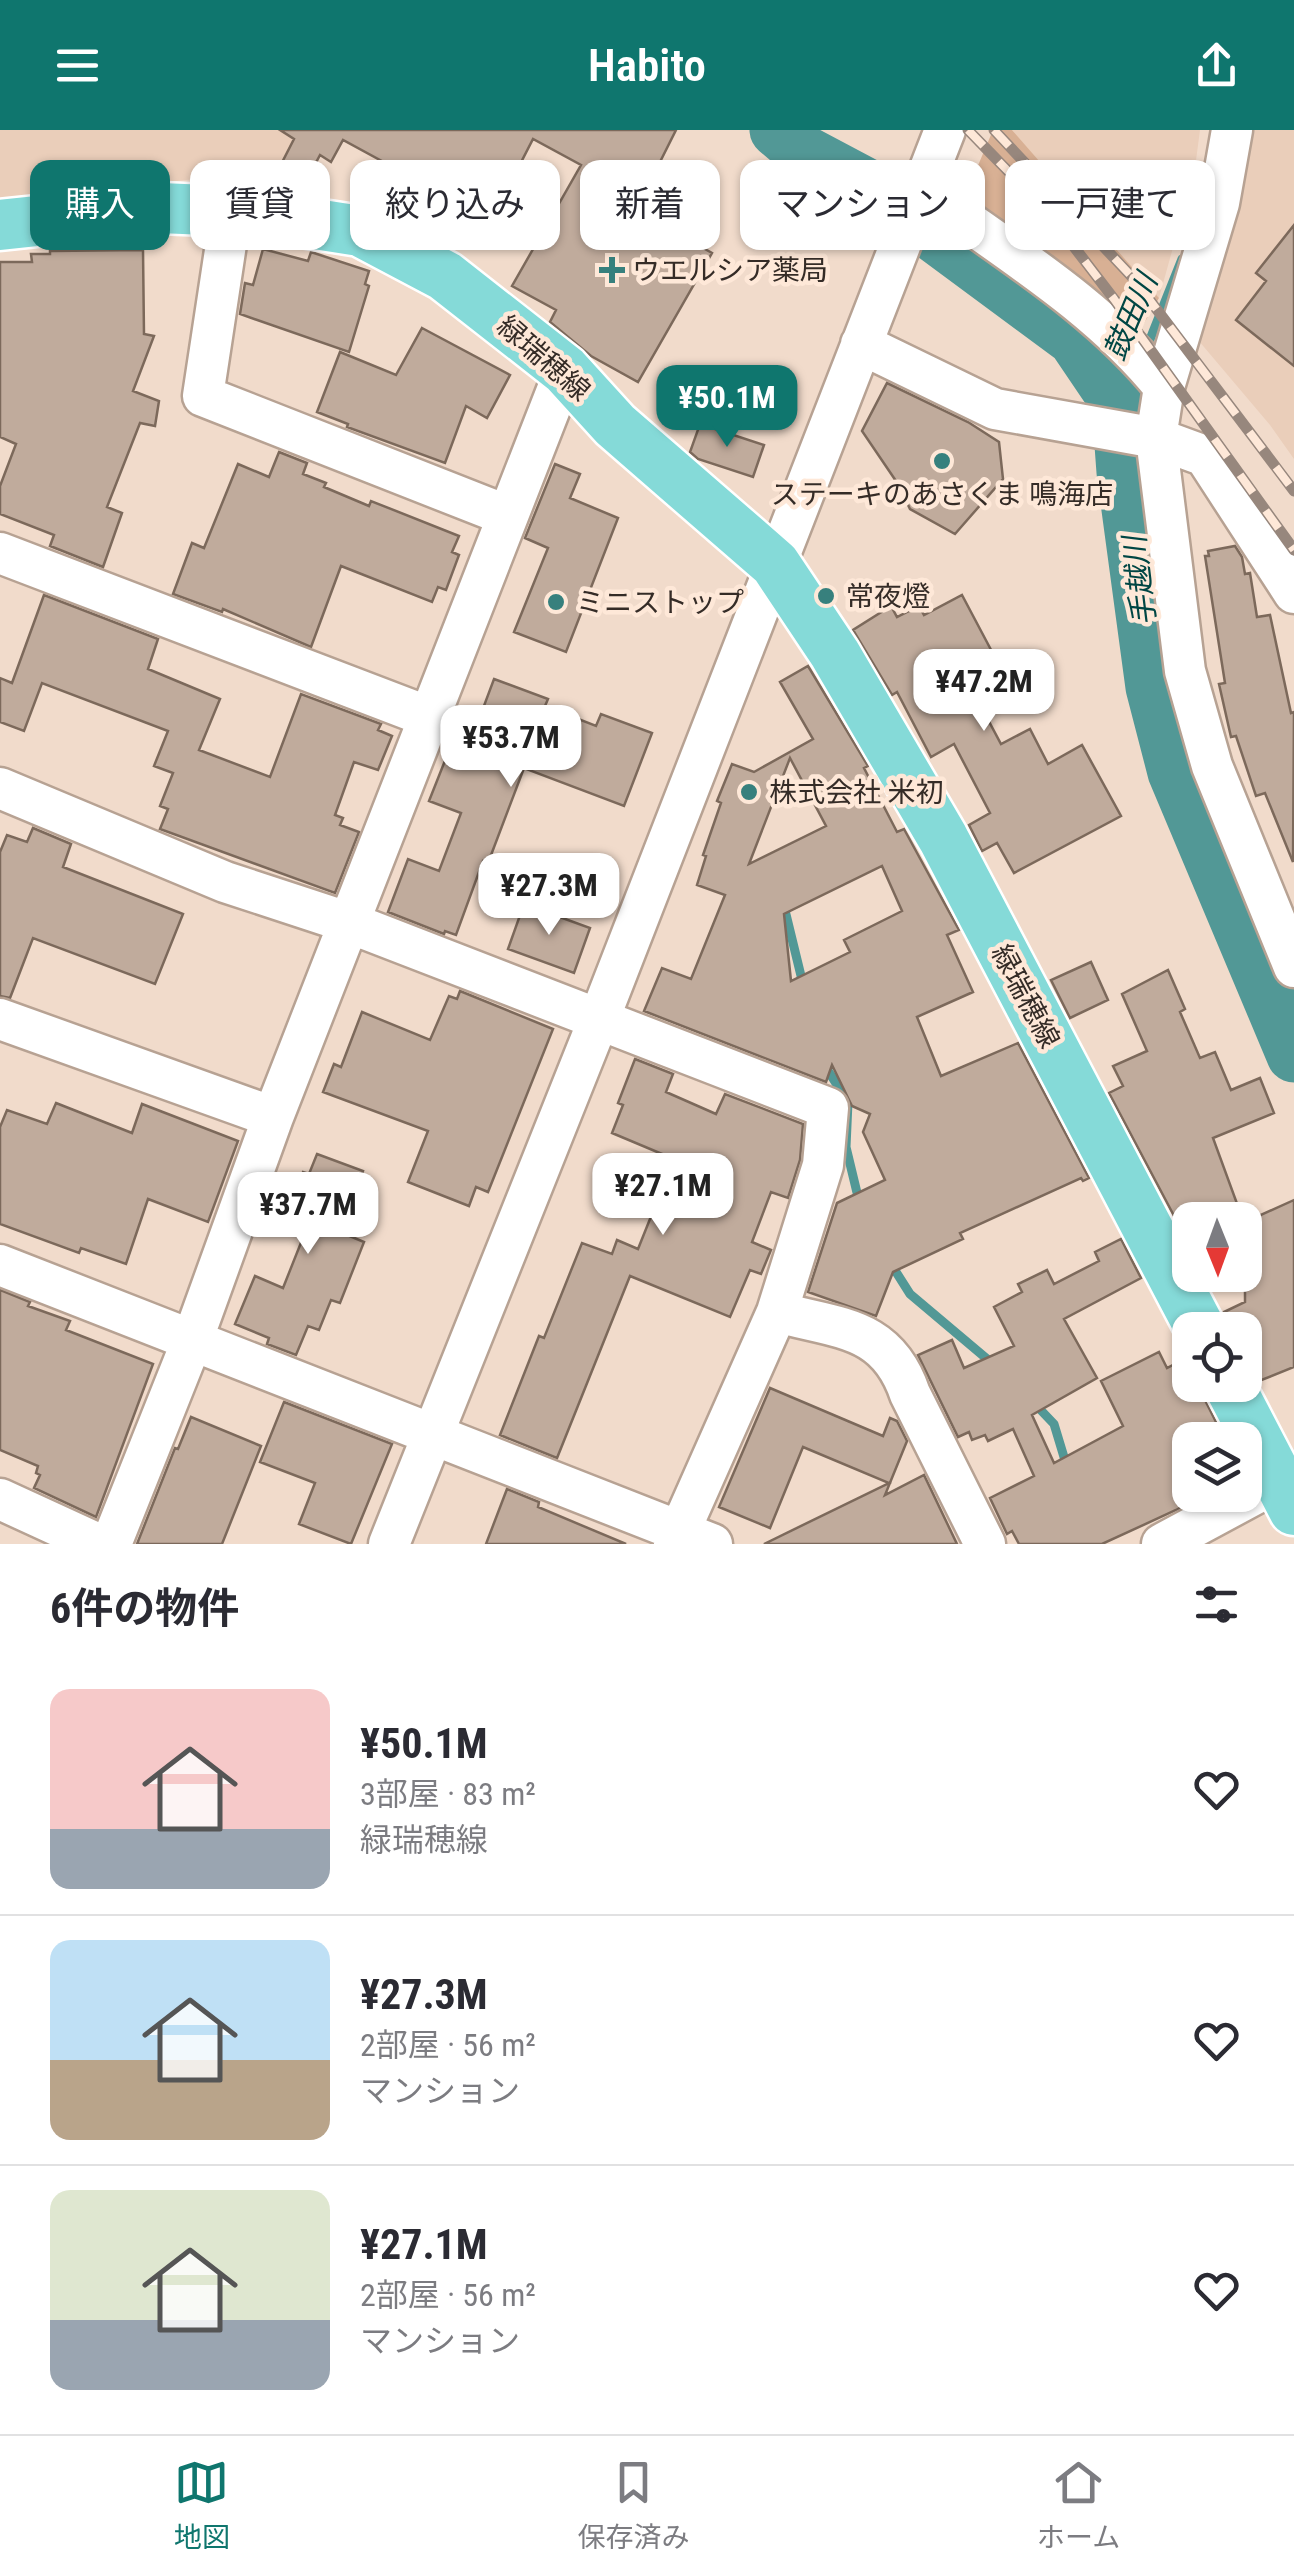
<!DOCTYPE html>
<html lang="ja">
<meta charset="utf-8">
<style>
body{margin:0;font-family:"Roboto Condensed","Noto Sans JP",sans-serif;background:#f2f2f3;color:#2b2b33;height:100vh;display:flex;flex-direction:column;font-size:38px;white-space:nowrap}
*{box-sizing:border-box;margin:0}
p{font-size:32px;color:#7c7c81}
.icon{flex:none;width:55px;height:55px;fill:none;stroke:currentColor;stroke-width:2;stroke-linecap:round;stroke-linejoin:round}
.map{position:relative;height:1414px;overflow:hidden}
.panel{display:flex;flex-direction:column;background:#fff;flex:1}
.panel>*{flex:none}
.banner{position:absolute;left:30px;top:30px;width:1235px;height:90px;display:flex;gap:20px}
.needle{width:65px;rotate:179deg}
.buttons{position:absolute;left:1172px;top:1072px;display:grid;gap:20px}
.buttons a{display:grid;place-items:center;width:90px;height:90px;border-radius:20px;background:#fff;box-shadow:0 2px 8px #0004;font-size:50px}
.price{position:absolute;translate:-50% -85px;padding:0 22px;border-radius:20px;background:#fff;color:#222;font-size:32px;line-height:65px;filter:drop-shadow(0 2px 5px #0008)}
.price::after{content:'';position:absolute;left:50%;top:60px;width:30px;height:22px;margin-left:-15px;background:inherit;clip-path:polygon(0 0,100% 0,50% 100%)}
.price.current{background:#0f766e;color:#fff}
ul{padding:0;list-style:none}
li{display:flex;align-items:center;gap:30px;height:250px;padding:0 50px}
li+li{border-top:2px solid #e1e1e2}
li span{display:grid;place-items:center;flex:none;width:280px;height:200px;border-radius:20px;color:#555}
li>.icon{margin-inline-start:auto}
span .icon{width:120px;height:120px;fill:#fffc;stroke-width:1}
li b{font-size:42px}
h2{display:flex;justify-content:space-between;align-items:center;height:120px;padding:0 50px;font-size:42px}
.tag{padding:0 35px;border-radius:20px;background:#fff;box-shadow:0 2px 8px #0004;font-size:35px;line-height:90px}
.tag.current{background:#0f766e;color:#fff}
header{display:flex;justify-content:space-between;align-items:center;height:130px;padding:0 50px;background:#0f766e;color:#fff;font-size:45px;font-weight:600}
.menu{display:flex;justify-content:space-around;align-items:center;height:140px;border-top:2px solid #e1e1e2;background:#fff;font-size:28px;color:#7c7c81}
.menu a{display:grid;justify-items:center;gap:5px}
.menu .current{color:#0f766e}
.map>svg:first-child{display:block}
</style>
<header><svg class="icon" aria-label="menu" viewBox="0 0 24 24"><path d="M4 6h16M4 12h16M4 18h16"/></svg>Habito<svg class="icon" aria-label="share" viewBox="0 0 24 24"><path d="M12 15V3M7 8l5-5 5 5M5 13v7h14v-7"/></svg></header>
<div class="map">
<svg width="1294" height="1414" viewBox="0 0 1294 1414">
<rect width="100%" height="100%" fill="#f1dbcb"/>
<path fill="#eaceba" d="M0,0h331l-32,60 -96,-12 -203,24z
M1012,0h188l-5,38 -36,130z
M1240,0h54v329l-24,-34 -77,-91z"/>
<path fill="#d8b094" d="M993,0h19l147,168 -28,47 -168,-144z"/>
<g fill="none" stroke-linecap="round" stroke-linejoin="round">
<path stroke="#529896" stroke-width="9" d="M1188,110l16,-63
M1145,222l37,-93
M1119,274l17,-34
M783,772l20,82
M825,936l23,36 -2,45 13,54
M891,1134l19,30 83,70
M1034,1273l20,21 13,43"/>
<path stroke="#529896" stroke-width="55" d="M777,0l26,22 68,36 204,151 44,65 5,68 29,215 22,85 119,283"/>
</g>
<path fill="#c0ab9c" stroke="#7c695b" stroke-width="2.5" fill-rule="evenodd" d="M280,0h396l-16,32 41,21 -4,9 4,2 -21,41 32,18 -74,129 -47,-26 -41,-34 6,-12 -44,-24 69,-121 -48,-26 -18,35 -20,-11 -36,61 -21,-12 8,-16 -103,-56 -12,22 -11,-7 -19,36 -32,-3 25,-49z
M1294,95v141l-58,-46 30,-39 -10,-8z
M263,119l45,12 3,-9 3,1 55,18 -4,13 4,2 -20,66 -109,-38 5,-31 8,2z
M143,120l1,84 10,2 -21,55 26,10 -4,25 -15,-3 -33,84 15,6 -19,54 -53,-21 4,-11 -54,-21v-28l16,-42 -16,-7v-175h32l-1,-8h19v-3z
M422,198l88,47 -23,43 -21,-12 -21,57 -98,-36 1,-3 -31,-12 23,-60 56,23z
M887,253l81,39 31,20 4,37 -48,55 -45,-25 -12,-25 -36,-53z
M700,294l64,21 -11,32 -55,-18 -8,-7z
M279,322l28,11 -4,11 23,9 -2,4 45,19 2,-5 88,35 -7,16 7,3 -13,35 -8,-3 -6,15 -91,-36 -30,81 -88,-38 -1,3 -49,-18 19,-51 12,5 34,-84 31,13z
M555,334l25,10 -10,24 48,20 -52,134 -52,-20 34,-84 -23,-10z
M1235,416l7,11 3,17 5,-1 7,44 13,-2 21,98 3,-1 -1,150 -28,-69 -9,3 -20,-60 -5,1 -12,-53 6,-1 -20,-127h4l-1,-5z
M44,465l114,44 -10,30 72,30 -21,51 71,27 31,-83 80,30 -3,6 14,6 -14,34 -24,-8 -19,53 8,3 -3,7 19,7 -24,61 -175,-64 8,-20 -8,-3 13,-33 -19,-7 14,-35 -126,-48 -18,48 -24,-9v-44l12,5z
M962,465l37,70 -31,17 33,62 29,-15 18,35 34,-19 39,71 -107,57 -17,-30 -15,8 -13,-26 21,-12 -36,-69 -23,13 -34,-65 -5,3 -39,-65 38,-24 6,11 22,-11 5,9z
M808,536l60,100 -4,2 33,64 7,-3 55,101 -12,5 26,57 -56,25 24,59 77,-33 71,135 -6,3 -2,-3 -121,55 3,6 -70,33 -17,44 -68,-24 29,-89 48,-23 -22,-48 7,-18 -18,-8 -20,-41 -6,17 -182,-71 18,-43 29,11 34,-84 -28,-10 9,-29 -3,-1 18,-52 -4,-2 15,-37 22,8 59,-33 -33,-57zM790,628l36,68 -77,38zM882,736l20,45 -58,29 6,12 -59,29 -7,-67z
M494,549l54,20 -3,7 51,20 5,-12 51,19 -28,73 -100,-38 -36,95 -5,-2 -27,74 -11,-4 -1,3 -56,-22 20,-53 31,12 22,-58 -32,-12 21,-53 16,6z
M33,698l38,16 -8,23 120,47 -28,70 -122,-46 -23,60 -10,-2v-144l7,-17 20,7z
M524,774l66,24 -16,45 -66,-24z
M1091,832l17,38 -38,18 -19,-38z
M1168,840l17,39 -5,3 20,46 15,-6 16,38 29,-12 14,35 -61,25 30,82h-53v6l-9,3 -72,-136 14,-7 -10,-20 34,-15 -25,-57z
M460,861l93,38 -65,163 -12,-5 -7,19 -61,-24 20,-51 -105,-39 11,-28 7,3 21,-55 68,28 19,-44 8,3z
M635,929l38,15 -7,18 50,22 9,-20 78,30 -3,36 -12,38 -17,-6 -19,50 19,8 -10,24 -11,-4 -20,47 -100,-41 -73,182 -57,-23 39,-99 5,2 38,-95 30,11 5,-14 21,9 36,-90 -62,-26 11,-28 -5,-2z
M56,973l76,30 10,-29 96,37 -30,81 -60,-23 -22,65 -45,-16 -2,5 -79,-29v-97l7,-17 40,14z
M317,1024l46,17 -23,61 24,10 -24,61 -9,-3 -12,30 -11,-4 -12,29 -29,-11 2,-6 -34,-14 20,-48 28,12 27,-68 -43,-17 11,-29 21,8 4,-10 6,2z
M1294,1070v167l-35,14 -14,-20v-31h-15l-6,-18 21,-10v-80z
M1121,1109l20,39 -77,41 33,59 -65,37 22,48 69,-37 -22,-45 58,-29 8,16 23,-12v29h10l4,13 21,42h-35v55h13l-27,15 -74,34h-83l-7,-13 -5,3 -17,-36 44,-22 -21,-47 -25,12 -3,-6 -13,5 -3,-8 -11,5 -40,-82 34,-15 12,28 50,-22 -20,-39 28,-15 -4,-8 29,-14 7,14 45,-23 -4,-9z
M0,1160l30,12 -2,4 42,15 -4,9 87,34 -57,153 -62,-29 6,-13 -4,-2 2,-7 -38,-16z
M770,1258l113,48 7,-18 7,3 10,20 -22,54 39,-20 33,69h-193l125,-61 -86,-36 -33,81 -51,-21z
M284,1272l108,42 -41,100 -52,-20 16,-41 -55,-21z
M191,1287l70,29 -39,98h-85l38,-96 3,1z
M507,1359l32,13 -1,5 88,37h-140z"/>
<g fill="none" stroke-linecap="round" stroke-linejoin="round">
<g stroke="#b7a293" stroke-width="45">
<path id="minor" d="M1232,0l-13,73 -55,184 -8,51 29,233 27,95 82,201
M922,59c83,61 176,116 242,198
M231,81l-28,185 305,120
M861,214l134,65 161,29 49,18 89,137
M0,423l429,164
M0,658l225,94 125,41 478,185 -5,57 -46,147 -103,232
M0,889l273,98
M0,1135l712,279
M777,1182c62,17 110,14 133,82l75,150
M0,1369l98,45
M111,1414l81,-203 81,-224 292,-747
M389,1414l210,-525 346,-889
M1162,1414l117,-63"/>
</g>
<g stroke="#fff" stroke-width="55">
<path id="major" d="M0,95l160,-17 71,3 129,20 85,45 120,94 50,55 160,139 60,90 108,184 258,492
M1229,1255l65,125"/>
</g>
<use href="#minor" stroke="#fff" stroke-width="40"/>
<use href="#major" stroke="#85dad8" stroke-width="50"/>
<g stroke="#97877d" stroke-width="11">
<path id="rail" d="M968,0l77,79 69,90 180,251
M994,0l139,148 161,213"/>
</g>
<use href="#rail" stroke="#fee8d8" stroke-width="8" stroke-dasharray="22" stroke-linecap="butt"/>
</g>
<g fill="#37807d" stroke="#fee8d8" stroke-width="4">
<path d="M607 125h10v10h10v10h-10v10h-10v-10h-10v-10h10z"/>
<circle cx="942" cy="331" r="10"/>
<circle cx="826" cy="466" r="10"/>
<circle cx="556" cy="472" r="10"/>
<circle cx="749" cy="662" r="10"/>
</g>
<g text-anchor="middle" stroke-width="9" stroke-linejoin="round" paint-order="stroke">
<g font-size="28" fill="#352c27" stroke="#fee8d8" text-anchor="start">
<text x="632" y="150">ウエルシア薬局</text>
<text x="942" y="374" text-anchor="middle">ステーキのあさくま 鳴海店</text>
<text x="846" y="476">常夜燈</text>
<text x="576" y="482">ミニストップ</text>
<text x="769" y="672">株式会社 米初</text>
</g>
<g font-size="28" fill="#352c27" stroke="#fee8d8">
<text transform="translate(544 228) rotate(41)" y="10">緑瑞穂線</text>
<text transform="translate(1026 866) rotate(62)" y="10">緑瑞穂線</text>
</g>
<g font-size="30" font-style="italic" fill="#004644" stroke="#fee8d8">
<text transform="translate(1131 187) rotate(-67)" y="10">鼓田川</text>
<text transform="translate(1140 451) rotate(-97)" y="10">手越川</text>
</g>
</g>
</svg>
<div class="buttons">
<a><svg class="needle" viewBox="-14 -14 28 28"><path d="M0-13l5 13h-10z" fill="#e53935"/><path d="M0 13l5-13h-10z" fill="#7c7c81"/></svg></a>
<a><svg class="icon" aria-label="locate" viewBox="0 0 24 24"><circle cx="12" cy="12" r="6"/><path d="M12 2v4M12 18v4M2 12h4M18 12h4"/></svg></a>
<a><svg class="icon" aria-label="layers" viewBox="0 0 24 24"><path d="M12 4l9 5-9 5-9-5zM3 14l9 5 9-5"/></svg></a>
</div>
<b class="price current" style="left:727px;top:320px">¥50.1M</b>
<b class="price" style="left:984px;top:604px">¥47.2M</b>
<b class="price" style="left:511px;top:660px">¥53.7M</b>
<b class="price" style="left:549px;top:808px">¥27.3M</b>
<b class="price" style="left:663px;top:1108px">¥27.1M</b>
<b class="price" style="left:308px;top:1127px">¥37.7M</b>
<div class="banner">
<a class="tag current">購入</a>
<a class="tag">賃貸</a>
<a class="tag">絞り込み</a>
<a class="tag">新着</a>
<a class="tag">マンション</a>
<a class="tag">一戸建て</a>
</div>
</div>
<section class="panel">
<h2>6件の物件<svg class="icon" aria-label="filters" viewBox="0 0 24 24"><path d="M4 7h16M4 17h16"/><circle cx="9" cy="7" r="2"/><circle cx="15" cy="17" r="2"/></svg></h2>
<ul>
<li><span style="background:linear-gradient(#f6c9c9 70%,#9aa5b1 0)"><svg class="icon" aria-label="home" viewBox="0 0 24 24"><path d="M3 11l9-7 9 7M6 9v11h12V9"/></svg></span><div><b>¥50.1M</b><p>3部屋 · 83 m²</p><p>緑瑞穂線</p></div><svg class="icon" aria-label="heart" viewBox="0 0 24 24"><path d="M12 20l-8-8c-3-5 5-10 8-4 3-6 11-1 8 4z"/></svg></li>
<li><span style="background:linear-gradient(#bfe0f5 60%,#b9a48a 0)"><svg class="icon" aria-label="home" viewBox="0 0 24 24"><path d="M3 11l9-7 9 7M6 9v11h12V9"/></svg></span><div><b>¥27.3M</b><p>2部屋 · 56 m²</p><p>マンション</p></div><svg class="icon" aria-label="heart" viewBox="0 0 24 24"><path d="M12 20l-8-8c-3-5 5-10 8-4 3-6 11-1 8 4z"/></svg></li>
<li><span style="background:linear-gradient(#dfe7d0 65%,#9aa5b1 0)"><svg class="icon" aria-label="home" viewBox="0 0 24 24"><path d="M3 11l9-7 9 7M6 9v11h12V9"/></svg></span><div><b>¥27.1M</b><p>2部屋 · 56 m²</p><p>マンション</p></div><svg class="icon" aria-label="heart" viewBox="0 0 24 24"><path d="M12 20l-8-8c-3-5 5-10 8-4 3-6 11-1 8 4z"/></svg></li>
</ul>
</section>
<nav class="menu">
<a class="current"><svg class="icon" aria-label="map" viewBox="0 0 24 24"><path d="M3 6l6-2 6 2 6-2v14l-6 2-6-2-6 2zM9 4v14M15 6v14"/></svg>地図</a>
<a><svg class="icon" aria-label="saved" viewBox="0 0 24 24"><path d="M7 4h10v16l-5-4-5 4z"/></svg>保存済み</a>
<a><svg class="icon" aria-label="home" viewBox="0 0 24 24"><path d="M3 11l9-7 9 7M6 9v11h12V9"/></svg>ホーム</a>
</nav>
